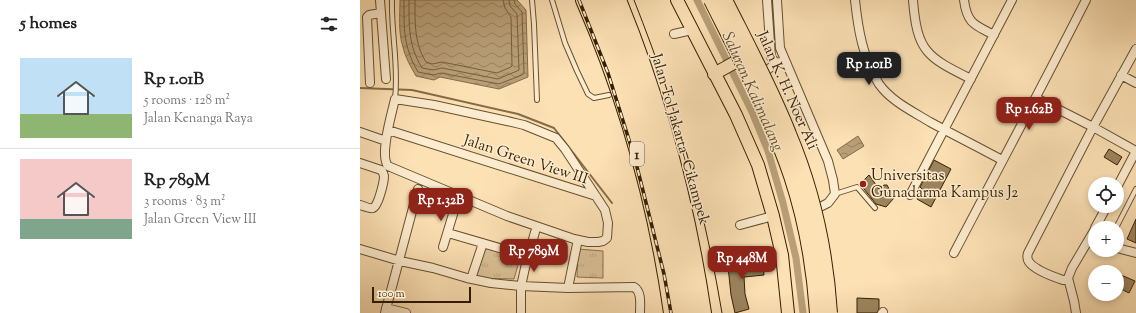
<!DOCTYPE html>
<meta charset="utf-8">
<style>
body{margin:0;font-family:"Sorts Mill Goudy",serif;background:#f6f6f6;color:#222;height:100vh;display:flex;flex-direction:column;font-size:15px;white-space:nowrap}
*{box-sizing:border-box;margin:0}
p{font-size:13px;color:#767676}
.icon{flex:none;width:22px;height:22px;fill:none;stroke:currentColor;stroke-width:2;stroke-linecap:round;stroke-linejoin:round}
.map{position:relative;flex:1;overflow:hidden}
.drawer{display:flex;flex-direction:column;background:#fff;width:360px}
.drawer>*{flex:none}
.controls{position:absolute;left:728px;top:177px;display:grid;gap:8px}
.controls a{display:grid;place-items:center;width:36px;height:36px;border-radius:50%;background:#fff;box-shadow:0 2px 6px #0003;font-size:20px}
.scale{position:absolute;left:12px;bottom:10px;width:99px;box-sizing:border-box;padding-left:4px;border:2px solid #351f00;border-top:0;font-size:11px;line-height:14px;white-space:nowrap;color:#351f00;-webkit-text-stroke:3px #fdeccf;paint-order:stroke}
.price{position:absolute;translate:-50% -34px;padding:0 9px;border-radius:8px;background:#8f2418;color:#fff;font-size:13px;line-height:26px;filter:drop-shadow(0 1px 2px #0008)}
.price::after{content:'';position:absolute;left:50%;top:24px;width:12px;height:9px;margin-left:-6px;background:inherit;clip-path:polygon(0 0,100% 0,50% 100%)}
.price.selected{background:#222;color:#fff}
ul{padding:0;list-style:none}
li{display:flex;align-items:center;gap:12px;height:100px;padding:0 20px}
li+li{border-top:1px solid #e0e0e0}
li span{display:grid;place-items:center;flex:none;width:112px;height:80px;border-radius:0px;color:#555}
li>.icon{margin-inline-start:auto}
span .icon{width:48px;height:48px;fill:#fffc;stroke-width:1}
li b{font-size:17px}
h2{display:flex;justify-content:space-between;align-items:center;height:48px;padding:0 20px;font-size:17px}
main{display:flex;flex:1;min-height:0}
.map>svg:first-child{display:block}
</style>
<main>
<section class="drawer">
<h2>5 homes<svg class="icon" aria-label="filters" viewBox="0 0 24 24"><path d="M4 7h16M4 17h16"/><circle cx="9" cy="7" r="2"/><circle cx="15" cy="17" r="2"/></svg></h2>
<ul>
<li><span style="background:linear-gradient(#bfe0f5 70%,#8fb573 0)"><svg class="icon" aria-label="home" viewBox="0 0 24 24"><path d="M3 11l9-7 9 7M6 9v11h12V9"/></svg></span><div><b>Rp 1.01B</b><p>5 rooms · 128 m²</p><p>Jalan Kenanga Raya</p></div></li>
<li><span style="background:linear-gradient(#f6c9c9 75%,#7fa58c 0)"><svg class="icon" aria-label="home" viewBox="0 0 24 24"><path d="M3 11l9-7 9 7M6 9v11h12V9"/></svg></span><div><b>Rp 789M</b><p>3 rooms · 83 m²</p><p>Jalan Green View III</p></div></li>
</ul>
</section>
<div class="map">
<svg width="776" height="313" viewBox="0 0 776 313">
<defs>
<pattern id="park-tufts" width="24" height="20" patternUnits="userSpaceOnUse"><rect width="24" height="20" fill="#dac096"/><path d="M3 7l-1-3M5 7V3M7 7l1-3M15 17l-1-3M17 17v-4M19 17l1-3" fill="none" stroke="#bca580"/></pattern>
<pattern id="water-waves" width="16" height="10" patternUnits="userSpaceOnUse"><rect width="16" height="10" fill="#b89f77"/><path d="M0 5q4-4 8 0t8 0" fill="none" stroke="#96815f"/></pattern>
</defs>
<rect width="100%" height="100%" fill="#fce1b5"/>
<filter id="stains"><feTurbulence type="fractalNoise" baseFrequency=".005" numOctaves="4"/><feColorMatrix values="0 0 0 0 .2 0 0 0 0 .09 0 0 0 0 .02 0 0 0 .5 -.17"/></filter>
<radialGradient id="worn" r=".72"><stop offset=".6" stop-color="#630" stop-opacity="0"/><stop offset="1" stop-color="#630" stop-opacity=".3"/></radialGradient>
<path fill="url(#park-tufts)" stroke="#88704b" d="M126,246l34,12 -6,21 -40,-1z
M218,249l25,2v27l-26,-1z"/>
<path fill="url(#water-waves)" stroke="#846c47" d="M40,0h117l9,10 2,67 -29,12 -59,-12 -6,3 -18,-4c-5,-9 -11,-19 -13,-29 -5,-15 -3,-32 -3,-47z
M498,136l6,10 -21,13 -6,-9z"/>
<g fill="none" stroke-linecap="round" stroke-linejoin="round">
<path stroke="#765f3c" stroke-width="1" d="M44,0c0,29 -1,46 14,72l15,3 8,-2 58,11 23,-9 2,-2 -2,-61 -7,-8 -1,-4
M49,0c0,25 -1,45 13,68l11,2 9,-2 56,11 19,-8 2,-1 -2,-56 -7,-8 -1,-6
M55,0c0,22 -1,43 11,62l6,2 10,-2 55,11 14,-6 1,-1 -1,-49 -6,-9 -2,-8"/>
<path stroke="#846c47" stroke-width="2" d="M0,88l52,2 106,24 36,14 58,75"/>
<path stroke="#b89f77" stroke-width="7" d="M337,0l55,112 16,39 15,52 13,55 7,55"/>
</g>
<path fill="#9c845e" stroke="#351f00" d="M749,149l13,8 -5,8 -13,-8z
M574,160l17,9 -20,38 -14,-8 5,-10 -2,-2z
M509,175l10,14 5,-4h3l7,13 -8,9 -10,-3 -16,-20z
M776,219v24l-9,-4z
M381,255l1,8 21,-2 1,14 -20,2 1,17 4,15 -14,4 -4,-18 -4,-38z
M761,275l14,6 -6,12 -12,-6v-2z
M497,298l22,1v10l-2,4h-20z"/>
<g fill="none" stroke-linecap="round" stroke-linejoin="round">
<g stroke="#67502d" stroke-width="6">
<path id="lane" d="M32,0c-1,33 7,66 3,99
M172,0l2,24 3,76
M192,0l13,43 12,28 11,23 6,4 15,-3
M475,194l22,-7 18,21
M756,228l20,-39"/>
</g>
<g stroke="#67502d" stroke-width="10">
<path id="street" d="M20,0l6,79
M407,0l4,57 5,6
M417,0l3,48 48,113 5,19 2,14 -7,9 -12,6
M495,0c3,29 8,59 24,84 12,17 33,27 51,38 24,13 48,25 72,38
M553,0c4,52 14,57 58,79
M604,0c3,24 11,25 30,35
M314,34l18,-4
M405,72l11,-9 5,-1
M761,75l15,8
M10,83l-3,-66 2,-2 12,-2
M676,98l57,29 43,24
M35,99l39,6 73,16 17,4 32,13 9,11 40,61 3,13 -1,15 -4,3 -5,1h-10l-14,-3 -67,-23 -119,-50c-9,-11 4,-53 7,-67z
M28,130l208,66
M0,132l26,9
M0,163l21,7c2,3 2,2 3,6 0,6 -6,31 -11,32 -4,1 -9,-2 -13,-3
M757,187l19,-36
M550,195l102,-195
M380,225l33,-9
M735,228l12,-22
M88,233l79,23
M83,247l14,-46
M757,248l19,5
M0,249l40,12 33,7 34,10 24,5 30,3 47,2 66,-1c8,5 6,17 6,26
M594,253c44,-84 89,-168 132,-253
M708,278l-1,2h-4c-9,-3 -28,-10 -34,-18 -2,-3 -2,-6 -1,-9l65,-126 43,-78
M111,279l12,-36
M208,288l9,-44
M26,308l20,5
M25,313l33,-124
M161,313v-27l4,-18 10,-36
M522,313l1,-1
M716,313l-2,-12 -6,-23 4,-10 23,-39"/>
</g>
<g stroke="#351f00" stroke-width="14">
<path id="primary" d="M317,0l59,115 22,50 15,51 9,39 6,58
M354,74l34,-19"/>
</g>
<g stroke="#351f00" stroke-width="16">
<path id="highway" d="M223,0c43,99 73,207 88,313
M234,0c16,40 32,79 44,120 19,63 34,128 43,193
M248,0c42,100 68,206 86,313
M259,0c41,100 69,206 85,313"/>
</g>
<use href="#lane" stroke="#fdeccf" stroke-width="4"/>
<use href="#street" stroke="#fdeccf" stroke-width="8"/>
<use href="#primary" stroke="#fce1b5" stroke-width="12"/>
<use href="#highway" stroke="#fce1b5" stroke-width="14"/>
<path stroke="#351f00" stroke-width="1" d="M274,0c24,61 46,124 62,188 10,41 19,83 26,125"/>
<g stroke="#351f00" stroke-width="3.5">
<path id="rail" d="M219,0l29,73 27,86 29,115 7,39"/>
</g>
<use href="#rail" stroke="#fdeccf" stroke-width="2" stroke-dasharray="6" stroke-linecap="butt"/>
<g stroke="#351f00" stroke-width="16" stroke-linecap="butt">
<path id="highway-bridge" d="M351,0c29,58 59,115 80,176 14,42 23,93 26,137
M365,0c22,44 46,88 64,134 24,57 37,117 41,179"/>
</g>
<use href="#highway-bridge" stroke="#fce1b5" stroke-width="14"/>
</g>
<circle fill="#8f2418" stroke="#fdeccf" stroke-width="1.5" cx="503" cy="184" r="4"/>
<g text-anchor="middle" stroke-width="3" stroke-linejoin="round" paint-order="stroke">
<rect fill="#fdeccf" stroke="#715c3e" stroke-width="1" x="270" y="142" width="14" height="24" rx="3"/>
<g font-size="14" font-weight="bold" fill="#351f00">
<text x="277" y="159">1</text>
</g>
<g font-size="15" fill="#351f00" stroke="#fdeccf">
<text transform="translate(428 90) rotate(66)" y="5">Jalan K. H. Noer Ali</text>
<text transform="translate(321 139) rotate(74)" y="5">Jalan Tol Jakarta–Cikampek</text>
<text transform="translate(166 159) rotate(18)" y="5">Jalan Green View III</text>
</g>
<g font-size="15" fill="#351f00" stroke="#fdeccf" text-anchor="start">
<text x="511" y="180">Universitas<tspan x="511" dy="17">Gunadarma Kampus J2</tspan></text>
</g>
<g font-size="16" font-style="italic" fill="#634c2a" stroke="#fdeccf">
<text transform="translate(394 91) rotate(66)" y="6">Saluran Kalimalang</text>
</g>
</g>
<rect width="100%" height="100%" filter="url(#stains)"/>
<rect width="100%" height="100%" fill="url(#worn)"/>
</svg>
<div class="controls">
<a><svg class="icon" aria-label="locate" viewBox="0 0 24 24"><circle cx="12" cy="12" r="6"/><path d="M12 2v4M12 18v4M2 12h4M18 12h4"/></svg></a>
<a>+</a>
<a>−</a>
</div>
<div class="scale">100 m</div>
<b class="price selected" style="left:509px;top:86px">Rp 1.01B</b>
<b class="price" style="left:669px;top:131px">Rp 1.62B</b>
<b class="price" style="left:81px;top:222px">Rp 1.32B</b>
<b class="price" style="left:174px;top:273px">Rp 789M</b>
<b class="price" style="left:382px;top:280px">Rp 448M</b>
</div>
</main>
